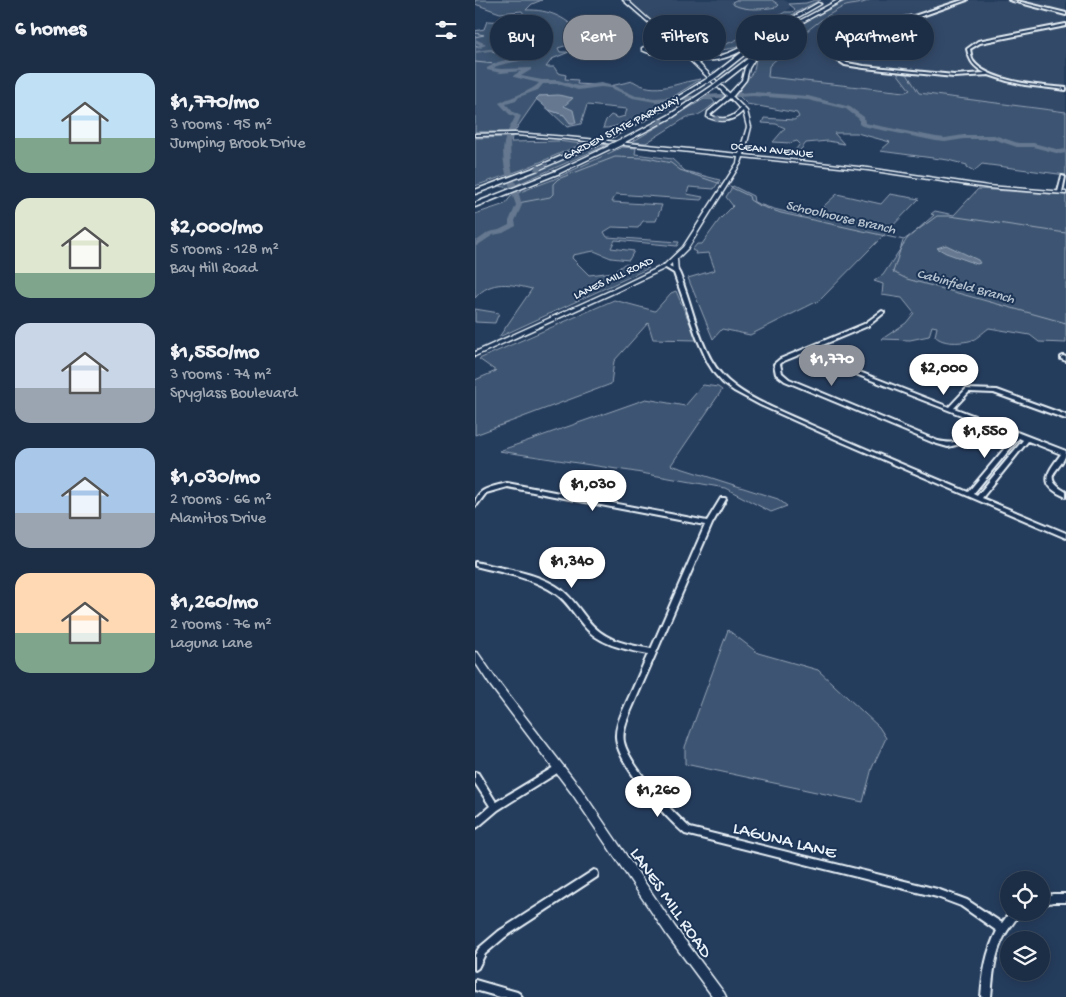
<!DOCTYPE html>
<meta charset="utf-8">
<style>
body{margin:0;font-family:"Gochi Hand",sans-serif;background:#25364d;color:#f1f3f6;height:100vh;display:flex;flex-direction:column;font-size:19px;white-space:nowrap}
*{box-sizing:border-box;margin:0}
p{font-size:16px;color:#a0a8b3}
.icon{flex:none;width:28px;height:28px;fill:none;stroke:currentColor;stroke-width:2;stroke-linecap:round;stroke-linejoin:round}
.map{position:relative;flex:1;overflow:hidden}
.panel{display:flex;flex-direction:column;background:#1c2e46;width:475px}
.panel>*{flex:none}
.top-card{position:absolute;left:15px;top:15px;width:475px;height:45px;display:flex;gap:10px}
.fabs{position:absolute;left:525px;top:871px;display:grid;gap:10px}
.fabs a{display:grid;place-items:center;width:50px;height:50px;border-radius:50%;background:#1c2e46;box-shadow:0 2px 12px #0003,0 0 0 1px #3a4a5f;font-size:25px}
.price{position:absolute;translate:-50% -42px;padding:0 11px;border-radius:18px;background:#fff;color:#222;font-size:16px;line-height:32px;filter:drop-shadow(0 1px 2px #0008)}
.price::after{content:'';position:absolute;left:50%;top:30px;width:15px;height:11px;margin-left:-8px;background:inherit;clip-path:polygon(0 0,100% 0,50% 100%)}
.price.active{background:#8c9099;color:#fff}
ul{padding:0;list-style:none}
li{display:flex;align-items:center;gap:15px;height:125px;padding:0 15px}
li span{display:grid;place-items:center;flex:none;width:140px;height:100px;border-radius:15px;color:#555}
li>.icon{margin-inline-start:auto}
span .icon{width:60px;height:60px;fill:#fffc;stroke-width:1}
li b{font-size:21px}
h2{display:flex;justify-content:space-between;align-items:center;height:60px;padding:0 15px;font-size:21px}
.pill{padding:0 18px;border-radius:22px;background:#1c2e46;box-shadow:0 2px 12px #0003,0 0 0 1px #3a4a5f;font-size:18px;line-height:45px}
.pill.active{background:#8c9099;color:#fff}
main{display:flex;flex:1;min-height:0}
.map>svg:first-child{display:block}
</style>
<main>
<section class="panel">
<h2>6 homes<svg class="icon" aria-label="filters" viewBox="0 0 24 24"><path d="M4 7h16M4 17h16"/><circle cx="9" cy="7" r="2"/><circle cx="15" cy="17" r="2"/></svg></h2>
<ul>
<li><span style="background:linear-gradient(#bfe0f5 65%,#7fa58c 0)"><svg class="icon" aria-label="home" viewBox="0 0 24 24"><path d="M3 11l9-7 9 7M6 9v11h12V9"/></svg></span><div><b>$1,770/mo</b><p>3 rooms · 95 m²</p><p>Jumping Brook Drive</p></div></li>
<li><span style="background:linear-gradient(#dfe7d0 75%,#7fa58c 0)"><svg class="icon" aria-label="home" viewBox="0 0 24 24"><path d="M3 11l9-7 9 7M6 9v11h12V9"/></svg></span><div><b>$2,000/mo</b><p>5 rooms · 128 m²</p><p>Bay Hill Road</p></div></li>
<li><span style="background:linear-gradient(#c9d6e8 65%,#9aa5b1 0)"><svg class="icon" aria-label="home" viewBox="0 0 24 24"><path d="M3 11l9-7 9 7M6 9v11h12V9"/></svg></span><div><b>$1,550/mo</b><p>3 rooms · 74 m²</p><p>Spyglass Boulevard</p></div></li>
<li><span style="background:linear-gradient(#a9c7e8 65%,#9aa5b1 0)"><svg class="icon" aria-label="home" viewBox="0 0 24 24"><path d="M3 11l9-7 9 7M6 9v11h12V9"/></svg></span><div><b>$1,030/mo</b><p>2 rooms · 66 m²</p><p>Alamitos Drive</p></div></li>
<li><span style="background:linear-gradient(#ffd9b3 60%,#7fa58c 0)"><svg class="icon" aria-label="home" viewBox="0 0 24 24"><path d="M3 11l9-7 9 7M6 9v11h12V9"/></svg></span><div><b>$1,260/mo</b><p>2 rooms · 76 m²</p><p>Laguna Lane</p></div></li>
</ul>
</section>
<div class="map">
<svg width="591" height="997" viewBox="0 0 591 997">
<rect width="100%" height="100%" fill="#253d5d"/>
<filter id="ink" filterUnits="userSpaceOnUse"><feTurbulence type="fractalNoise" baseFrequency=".02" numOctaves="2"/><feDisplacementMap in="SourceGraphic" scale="10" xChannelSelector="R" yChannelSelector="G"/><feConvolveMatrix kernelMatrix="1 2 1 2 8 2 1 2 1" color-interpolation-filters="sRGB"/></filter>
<g filter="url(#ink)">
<path fill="#334a68" d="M150,0h159l7,4 -2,5 -30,18v2l-37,18 -38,5z
M375,0h216v112l-154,-20 -145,-15 2,-11 35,-30 4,-6v-9z"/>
<path fill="#3e5472" stroke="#93a2b5" d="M0,0h67l-10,4 -6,6c22,-1 44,8 56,27l-11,7 -13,4 2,4h9l-17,7 -6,8h8l4,6 8,2 -1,4 13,1 -1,4 33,2 23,-5c23,15 44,1 68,-2 -21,13 -76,51 -98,49l3,-8 5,-5 7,3 7,-2 2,-7 -40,-4 -6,19 -14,3 -18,-17 15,5 -1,-9 9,-8 -33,-2 -25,36h-39v-101l9,-2 3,-8 27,1 11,-6 -3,-5 -22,2 -25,-9z
M261,0h36l7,5 -2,2c-14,2 -30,4 -43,-2l-2,-3z
M340,0h6c-29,12 -54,33 -81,46 -12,5 -28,3 -38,8l27,-1c-15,8 -27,7 -41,-3l34,-4 39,-17 -2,-2 26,-15h7l3,-3 -6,-5 17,-1z
M372,0h22c-9,6 -21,3 -30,9 -27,14 -48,37 -70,57l-1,11 137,15 5,-2 -13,-17 10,1 12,19 147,19v63l-84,-11 -8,7 -7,-4v-2l-19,-5 -68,-9 10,-9 -33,-9h-23l10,11 -16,-3 -22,2 -8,10 -6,1 8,-10 -3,-3 -7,2 -17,-1 12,-14 -9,-4 -14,-1 2,-5 30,2 5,-3 -2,-4 -50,-9 -10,-10 17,-24 2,-11 52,-39z
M229,99h8l3,4c-8,6 -17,15 -28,14l-41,26 -14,-1z
M37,137l-1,5 47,-1 24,3 -58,25 -49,17v-48z
M124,145h8l-98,43 -10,-2z
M147,147l14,1 -1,6 37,5 13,12 35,9 -6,9 -25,-2 -2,7 16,3 -2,3 -85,-6 -4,8 50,3 -6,16h-13l-5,7 -26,-1 -8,5 3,5 72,5 -2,4 -62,-6 -4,8 23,3 -5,9 -18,-2 -17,-7 -21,4 -1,3 17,17 25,-3 10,-8 25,4 -150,69 33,-48c-21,-5 -41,-10 -57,9v-84l30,-10 7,-9 40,-15z
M258,186l20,10 1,6c19,8 39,12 59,14l24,-22 44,10 9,-10 29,5 -99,101 -70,35 -28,-6 -9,10 -25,-61 27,-8 -6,-17 -14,1 1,-2 -4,-2 5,-6h5l18,-25 13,-13 -7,-9z
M503,189l88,6v148l-27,-1 -9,-7 -41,-7c-6,4 -13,12 -20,13 -10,2 -27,3 -34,-5l2,-9 -5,-1 -3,10 -19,4 -28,-1 24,-16 8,-10 -12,-15 -20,-3 1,-11 -9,-3 9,-6 24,-36 27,-24 -3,-1 4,-3 19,4z
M201,291l21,49 -44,-1 -5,-16 -34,38 -3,23 -136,51v-55l21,-9 -17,-12 135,-59 41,11 16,-18z
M0,309l24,4 -4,10 -20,-1z
M228,385l15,2 4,3 -51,75 107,34 9,7 -16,6 -46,-24 -95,-17 -131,-20 147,-52 39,7z
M253,630l30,23 60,17 61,57 7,11 -14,30 -9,34 -178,-38v-17z"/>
<path fill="#657890" stroke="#99a8ba" d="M83,95l15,3 -9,8 9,4 3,13h-6l-6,-8 -15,-5 -13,-11 3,-3z
M471,245l32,15 2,3 -3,1 -31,-11 -9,-5z"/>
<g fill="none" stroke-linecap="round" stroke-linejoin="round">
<path stroke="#99a8ba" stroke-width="1" d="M0,33l9,2 -9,2
M0,45l6,2
M15,50l10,4 28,3
M0,62l20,2
M255,187l19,9 1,4 8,5 23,8 123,27 33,-24h13l116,17
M43,203l32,-6 3,-3v-10l5,-5 57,-22 32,1 24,5 9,7 41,14
M428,241l-10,31 14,7 159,44"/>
<path fill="#657890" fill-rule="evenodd" d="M0,39l11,5v1l-11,4v-3l5,-1 -5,-3z
M15,49l46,3c-5,11 -31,9 -43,16l8,1 30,-1v2l-10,6 21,4h16l20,6 23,-3 13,3 22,10 19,2 98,-6 55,4 42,11 14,10 1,6 71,14 9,1 19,-3h30l24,8h15l27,7 6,-1v4l-6,1 -27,-7h-16l-24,-8h-29l-19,3 -9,-1 -74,-15 -3,-2v-5l-13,-10 -38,-9 -55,-4 -98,6 -22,-4 -22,-10 -10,-1 -23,3 -20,-6h-15l-5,6 -19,7 -3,4 -10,3 7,8 8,4 -11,26 1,24 11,39 -7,16 1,5 -13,7 -10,2 -18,12v-5l14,-10 10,-2 10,-5v-4l7,-16c-7,-20 -17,-46 -11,-66 2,-8 7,-15 10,-22l-6,-3 -10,-11c11,-6 32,-11 40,-20l-25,-6v-2l7,-4 -20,2 -14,-3v-2l11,-6 32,-8 -40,-3 -15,2v-2z"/>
<g stroke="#e8f1f8" stroke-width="4">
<path id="minor" d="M488,0h4l-51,18 -43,8 -29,22 -7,9 10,6 17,3 90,9 31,-2c-11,-6 -15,-11 -18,-24l11,-8 88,-17v2l-86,17 -10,6c1,4 1,9 3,12 15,21 69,25 93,27v2l-41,-5 -18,-4 -18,-6 -35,2 -90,-9 -19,-3 -12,-8 9,-11 29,-22 43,-8z
M534,0h4l53,13v2z
M587,176l3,1 -3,15 -2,1 -2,-1z
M189,265c4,0 11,3 14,6 3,4 6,16 8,21 10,29 18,68 42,89 23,20 55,31 83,44 52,23 105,45 157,67l47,-56 -32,-12 -15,18 -20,5 -14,-4 -149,-62 -9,-7 -2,-10 6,-5 84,-35 18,-13 2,1v1l-16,13 -48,20 37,25 92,36 17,-18 31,1 69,25v4l-72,-26 -25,-1 -15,16 112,43c0,18 -30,24 0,41v5c-29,-12 -19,-24 -5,-43l-33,-13 -46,57 84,35v5l-224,-96 -82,-37 -26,-14 -11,-8 -8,-9 -7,-11 -11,-25 -23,-65 -10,-6zM341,348l37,25 126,49c-14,16 -18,24 -41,19l-149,-62 -7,-6 -2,-9 4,-3zM544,438l4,2 -46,56 -4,-2z
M588,356l3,1v4l-5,-2v-2z
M32,483l200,38 14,-23h4l1,1 -14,25 -83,191c-3,8 -7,18 -5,27 5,23 48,70 66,86l247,61 30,11 35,23 8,-11h10c-4,9 -11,15 -15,23 -11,19 -12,41 -14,62h-10c2,-23 5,-45 16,-66l-36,-25 -24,-9 -252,-63c-20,-17 -71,-73 -69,-99 0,-12 7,-24 12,-36 7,-15 13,-30 20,-45 -24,-5 -49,-9 -65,-29 -9,-11 -16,-24 -28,-32 -23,-16 -53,-20 -80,-27v-4c29,7 62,10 87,28 10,8 17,19 25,29 17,22 38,25 64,30l54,-124 -198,-38 -21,6 -9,12 -2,1c0,-18 18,-19 32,-23z
M84,764l3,2 1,2 -1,2 -64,40 -20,17 -3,1v-9l15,-13 -15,-23v-11l3,1 18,29z
M119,870l3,1 1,3 -1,3 -92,60 -20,17 -7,14 -3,2v-15l4,-7 20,-17z
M578,894h13v8h-13l-12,3v-8z
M0,980l42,12 3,2 2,3h-22l-25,-7z"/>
</g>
<g stroke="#e8f1f8" stroke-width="3">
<path id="major" d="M148,0h4l40,36 1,-3 13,-3 12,3 -4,6 -16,2 22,19 35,34h2v2l15,15 4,16 -7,28 124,13 120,18 78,6v2l-78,-6 -120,-18 -125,-13 -2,6 -53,85 -11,11 1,14 -2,1 -3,-2 -1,-9 -4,4 -52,25 -141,64v-4l137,-62 52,-25 19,-18 54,-84 1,-6 -171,-18 -52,-4 -40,1v-2l40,-1 52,4 172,17 8,-27 -4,-16c-10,11 -23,12 -36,6l1,-5 19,-16 -53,-51c-9,10 -21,11 -32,5v-2l10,-5 18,-2zM206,32l9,2 -3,3 -17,1 1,-3zM197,43l1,1c-10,5 -16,10 -27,5l8,-4zM255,98l10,11c-8,10 -18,12 -30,6l1,-1z
M0,652l3,1 18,26 85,110 94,138 49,66 2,4h-13l-46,-62 -94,-140 -83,-110 -15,-23z"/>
</g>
<g stroke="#e8f1f8" stroke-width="3">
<path id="highway" d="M363,0h5l-51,28 -39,31 1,1 -5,8 -3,12 -13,16h-4v-2l13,-14 3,-12 3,-5 -24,19h-4v-2l70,-54z
M343,3l3,1 -47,27 -56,45h-4v-2l58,-45z
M271,45l3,1c-17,12 -42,20 -62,10l2,-1c23,7 36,0 57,-10z
M230,80l4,1 -44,28 -59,31 -5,-1 60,-32z
M237,86l4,1 -43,30 -48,25 -5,-1 49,-26z
M117,143l5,1 -59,26 -63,24v-4l59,-22z
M134,146l5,1 -54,26 -85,34v-4l81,-32z"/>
</g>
<use href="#minor" fill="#1d3557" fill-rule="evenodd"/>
<use href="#major" fill="#1d3557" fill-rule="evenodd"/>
<use href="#highway" fill="#1d3557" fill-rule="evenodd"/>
<g stroke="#e8f1f8" stroke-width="6" stroke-linecap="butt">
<path id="highway-bridge-far1" d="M232,81l9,-6
M239,87l8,-6"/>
</g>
<g stroke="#e8f1f8" stroke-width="8" stroke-linecap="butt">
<path id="highway-bridge" d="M119,144l10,-5
M136,147l12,-6"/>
</g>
<use href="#highway-bridge-far1" stroke="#1d3557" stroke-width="4.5"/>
<use href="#highway-bridge" stroke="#1d3557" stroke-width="5.5"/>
</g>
<defs><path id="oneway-solid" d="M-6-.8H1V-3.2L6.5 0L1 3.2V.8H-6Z" transform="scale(1.25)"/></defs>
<g fill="#64778f">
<use href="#oneway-solid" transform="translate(245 119) rotate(-175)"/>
<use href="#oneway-solid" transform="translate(183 123) rotate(-29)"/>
<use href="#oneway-solid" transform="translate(66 167) rotate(158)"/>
</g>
</g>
<g text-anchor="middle" stroke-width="4" stroke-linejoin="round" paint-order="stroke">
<g font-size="12" fill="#e8f1f8" stroke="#1d3557">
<text transform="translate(146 127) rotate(-27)" y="4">GARDEN STATE PARKWAY</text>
<text transform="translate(297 149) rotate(6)" y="4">OCEAN AVENUE</text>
<text transform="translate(138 277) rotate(-25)" y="4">LANES MILL ROAD</text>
</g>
<g font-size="14" font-style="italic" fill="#b4c1ce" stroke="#1d3557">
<text transform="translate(366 216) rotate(13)" y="5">Schoolhouse Branch</text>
<text transform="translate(491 285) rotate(15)" y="5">Cabinfield Branch</text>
</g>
<g font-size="18" fill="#e8f1f8" stroke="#1d3557">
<text transform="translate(310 839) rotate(14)" y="6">LAGUNA LANE</text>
<text transform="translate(197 902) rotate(55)" y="6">LANES MILL ROAD</text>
</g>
</g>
</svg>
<div class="fabs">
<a><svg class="icon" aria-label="locate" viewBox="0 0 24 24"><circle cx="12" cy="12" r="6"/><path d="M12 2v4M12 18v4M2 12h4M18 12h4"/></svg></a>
<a><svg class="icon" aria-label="layers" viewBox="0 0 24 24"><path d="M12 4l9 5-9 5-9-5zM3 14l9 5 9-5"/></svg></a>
</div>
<b class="price active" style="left:357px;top:387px">$1,770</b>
<b class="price" style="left:469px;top:396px">$2,000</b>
<b class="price" style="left:510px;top:459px">$1,550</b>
<b class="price" style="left:118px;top:512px">$1,030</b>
<b class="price" style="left:97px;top:589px">$1,340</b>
<b class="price" style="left:183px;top:818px">$1,260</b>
<div class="top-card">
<a class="pill">Buy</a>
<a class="pill active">Rent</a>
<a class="pill">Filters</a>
<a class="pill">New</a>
<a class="pill">Apartment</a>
</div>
</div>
</main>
